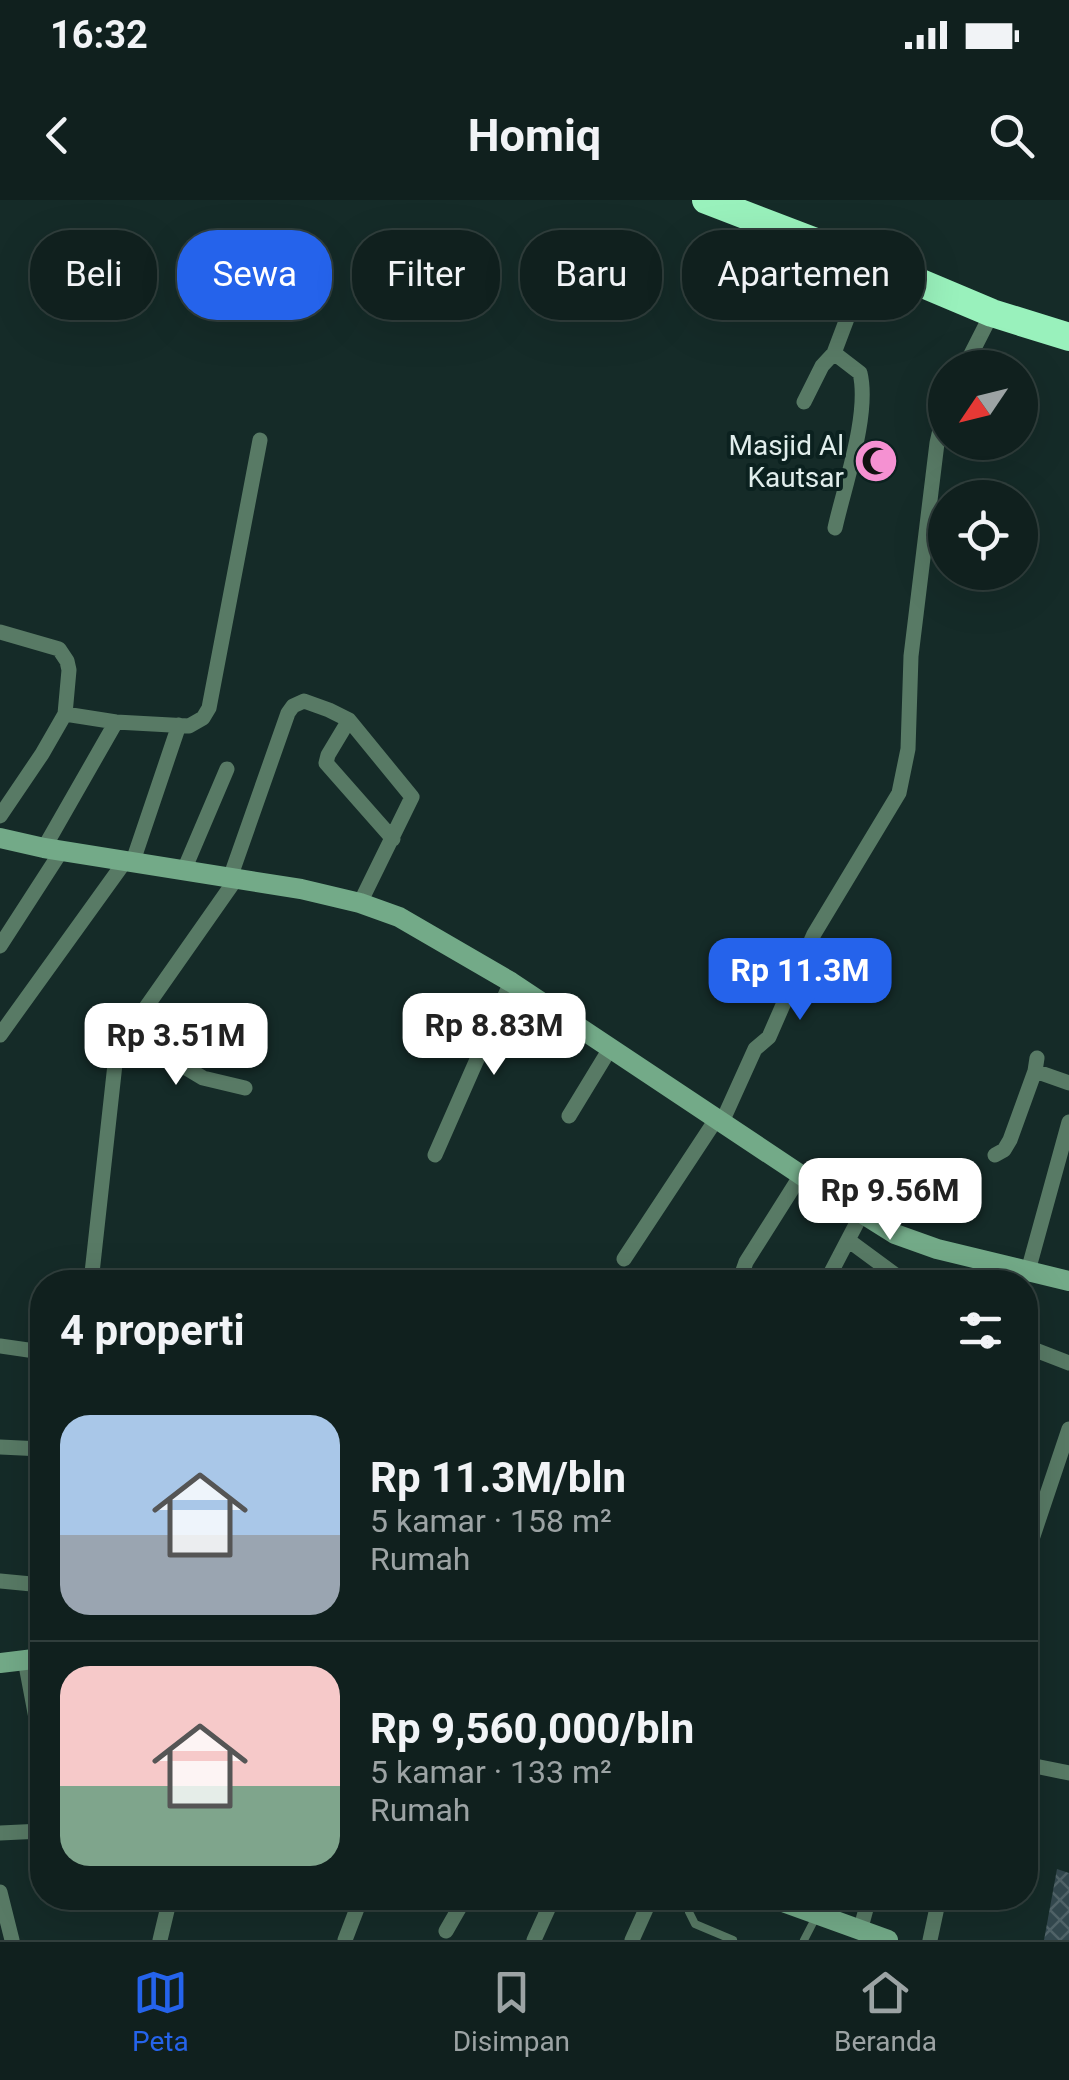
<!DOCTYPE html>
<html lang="id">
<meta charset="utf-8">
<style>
body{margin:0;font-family:Roboto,sans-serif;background:#1e2d2b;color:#f1f3f6;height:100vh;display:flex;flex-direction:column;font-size:38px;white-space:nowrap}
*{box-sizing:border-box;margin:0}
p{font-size:32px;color:#9ca3a4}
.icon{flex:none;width:55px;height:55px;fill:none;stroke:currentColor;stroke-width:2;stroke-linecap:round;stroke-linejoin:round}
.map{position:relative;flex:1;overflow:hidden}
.panel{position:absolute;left:30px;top:1070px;width:1008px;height:640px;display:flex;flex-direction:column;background:#10201e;border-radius:40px;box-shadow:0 10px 40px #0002,0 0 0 2px #303e3c}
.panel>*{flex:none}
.top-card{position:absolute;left:30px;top:30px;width:1010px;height:90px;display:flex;gap:20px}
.needle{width:65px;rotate:235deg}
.controls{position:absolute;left:928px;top:150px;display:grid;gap:20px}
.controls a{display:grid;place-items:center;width:110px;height:110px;border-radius:50%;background:#10201e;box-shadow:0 10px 40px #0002,0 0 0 2px #303e3c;font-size:50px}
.price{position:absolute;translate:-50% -85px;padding:0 22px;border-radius:20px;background:#fff;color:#222;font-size:32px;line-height:65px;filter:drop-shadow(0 2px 5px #0008)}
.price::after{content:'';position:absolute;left:50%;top:60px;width:30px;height:22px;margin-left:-15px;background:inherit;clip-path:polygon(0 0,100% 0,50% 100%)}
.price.current{background:#2563eb;color:#fff}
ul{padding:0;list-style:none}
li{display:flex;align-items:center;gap:30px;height:250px;padding:0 30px}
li+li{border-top:2px solid #303e3c}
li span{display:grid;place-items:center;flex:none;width:280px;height:200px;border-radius:30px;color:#555}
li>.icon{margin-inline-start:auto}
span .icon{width:120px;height:120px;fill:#fffc;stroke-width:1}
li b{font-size:42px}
h2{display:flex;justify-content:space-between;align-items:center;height:120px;padding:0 30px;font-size:42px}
.tag{padding:0 35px;border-radius:40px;background:#10201e;box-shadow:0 10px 40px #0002,0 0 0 2px #303e3c;font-size:35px;line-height:90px}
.tag.current{background:#2563eb;color:#fff}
.status{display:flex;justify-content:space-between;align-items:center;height:70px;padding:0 50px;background:#10201e;direction:ltr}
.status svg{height:28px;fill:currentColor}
header{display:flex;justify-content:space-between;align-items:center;height:130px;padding:0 30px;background:#10201e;font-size:45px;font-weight:700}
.menu{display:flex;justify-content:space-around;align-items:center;height:140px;border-top:2px solid #303e3c;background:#10201e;font-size:28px;color:#9ca3a4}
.menu a{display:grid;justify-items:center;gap:5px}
.menu .current{color:#2563eb}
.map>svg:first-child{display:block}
</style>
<div class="status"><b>16:32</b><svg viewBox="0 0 49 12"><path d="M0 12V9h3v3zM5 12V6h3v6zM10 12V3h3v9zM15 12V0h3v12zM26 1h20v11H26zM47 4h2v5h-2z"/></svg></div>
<header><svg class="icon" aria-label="back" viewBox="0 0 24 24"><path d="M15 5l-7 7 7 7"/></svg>Homiq<svg class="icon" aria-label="search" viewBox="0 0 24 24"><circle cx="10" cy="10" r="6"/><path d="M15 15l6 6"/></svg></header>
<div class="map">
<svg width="1069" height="1740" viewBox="0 0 1069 1740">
<defs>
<pattern id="building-cross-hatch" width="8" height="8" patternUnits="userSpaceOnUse" patternTransform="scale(2.5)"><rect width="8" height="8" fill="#33484e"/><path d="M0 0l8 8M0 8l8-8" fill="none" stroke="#506368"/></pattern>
</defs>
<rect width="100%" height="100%" fill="#152b28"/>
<path fill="url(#building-cross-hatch)" d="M1057,1669l12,4v67h-25z"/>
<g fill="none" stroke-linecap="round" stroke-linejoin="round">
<path stroke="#587a65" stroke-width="8" d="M696,1698l-7,14 6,12 38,16
M804,1740l13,-25"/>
<path stroke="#587a65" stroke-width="15" d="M964,168l28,-55
M804,202l18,-36 12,-13
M835,328c9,-41 35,-114 25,-155l-26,-20 34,-90
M0,432l59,17 8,12 2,9 -4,44 -23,40 -42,62
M65,514l51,8 73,4 14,-8 6,-10 51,-268
M349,520l-21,35 -2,8 67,76
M44,648l72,-126
M133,661l46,-136
M184,670l43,-101
M230,678l58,-165 5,-7 11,-5 25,9 20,10 63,77 -52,106
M0,746l62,-96
M128,833l75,45 42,10
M0,835l126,-175
M1035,871l34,12
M569,916l42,-69
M722,922l33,-73 14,-12 45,-103 85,-141 9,-44 3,-93 26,-213 8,-35
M435,955l76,-173
M995,955l9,-5 6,-10 25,-69 2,-13
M848,1040l57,42
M624,1059l93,-141
M1028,1071l41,-149
M91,1082l25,-227 12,-22 108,-154
M739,1082l7,-20 55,-87
M826,1082l36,-69
M0,1146l42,6
M1025,1146l44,17
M0,1247l42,2
M1026,1357l43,-128
M0,1381l42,4
M25,1460l11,58
M1025,1564l44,9
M0,1633l42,-2
M0,1692l12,48
M446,1731l19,-33
M860,1731l9,-33
M160,1740l10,-42
M345,1740l16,-42
M534,1740l19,-42
M632,1740l19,-42
M930,1740l9,-42"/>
<path stroke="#73aa88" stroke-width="20" d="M0,638l44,10 257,41 59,14 39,14 112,65 290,193 94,59 42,15 132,32
M0,1463l42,-5
M772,1698l116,42"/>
<path stroke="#99f1bc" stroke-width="28" d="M706,0l191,73 95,40 77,24"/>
</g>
<defs>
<g id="mosque-disc" transform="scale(2.25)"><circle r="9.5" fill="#f591d2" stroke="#0b211f"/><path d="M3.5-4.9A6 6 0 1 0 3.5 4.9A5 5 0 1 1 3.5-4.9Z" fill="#111"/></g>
</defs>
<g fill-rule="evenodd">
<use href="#mosque-disc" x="876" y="261"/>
</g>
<g text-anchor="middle" stroke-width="8" stroke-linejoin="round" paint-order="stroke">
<g font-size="28" fill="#e1eeec" stroke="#0b211f" text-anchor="end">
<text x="844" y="255">Masjid Al<tspan x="844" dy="32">Kautsar</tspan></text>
</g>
</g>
</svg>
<div class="controls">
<a><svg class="needle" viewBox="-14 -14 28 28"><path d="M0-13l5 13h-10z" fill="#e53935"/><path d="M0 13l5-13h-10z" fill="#9ca3a4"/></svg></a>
<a><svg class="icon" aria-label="locate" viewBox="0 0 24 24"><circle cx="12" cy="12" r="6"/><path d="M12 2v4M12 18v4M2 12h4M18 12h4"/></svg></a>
</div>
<b class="price current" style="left:800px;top:823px">Rp 11.3M</b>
<b class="price" style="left:494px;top:878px">Rp 8.83M</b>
<b class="price" style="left:176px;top:888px">Rp 3.51M</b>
<b class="price" style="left:890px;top:1043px">Rp 9.56M</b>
<div class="top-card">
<a class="tag">Beli</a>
<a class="tag current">Sewa</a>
<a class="tag">Filter</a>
<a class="tag">Baru</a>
<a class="tag">Apartemen</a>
</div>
<section class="panel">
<h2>4 properti<svg class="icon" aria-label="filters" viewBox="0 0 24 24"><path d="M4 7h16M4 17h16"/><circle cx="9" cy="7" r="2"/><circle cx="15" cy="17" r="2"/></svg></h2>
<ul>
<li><span style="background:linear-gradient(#a9c7e8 60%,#9aa5b1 0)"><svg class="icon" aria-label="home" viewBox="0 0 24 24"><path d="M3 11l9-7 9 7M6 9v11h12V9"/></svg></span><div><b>Rp 11.3M/bln</b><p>5 kamar · 158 m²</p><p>Rumah</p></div></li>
<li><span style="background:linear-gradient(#f6c9c9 60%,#7fa58c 0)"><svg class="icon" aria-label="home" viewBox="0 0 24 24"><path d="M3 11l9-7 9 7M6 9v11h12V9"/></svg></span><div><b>Rp 9,560,000/bln</b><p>5 kamar · 133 m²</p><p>Rumah</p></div></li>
</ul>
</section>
</div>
<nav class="menu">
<a class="current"><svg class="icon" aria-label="map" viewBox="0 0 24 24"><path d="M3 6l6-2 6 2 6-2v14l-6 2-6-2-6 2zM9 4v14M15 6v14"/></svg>Peta</a>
<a><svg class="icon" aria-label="saved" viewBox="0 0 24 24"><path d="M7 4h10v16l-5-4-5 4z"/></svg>Disimpan</a>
<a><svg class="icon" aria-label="home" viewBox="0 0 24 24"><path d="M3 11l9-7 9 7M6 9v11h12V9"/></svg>Beranda</a>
</nav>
